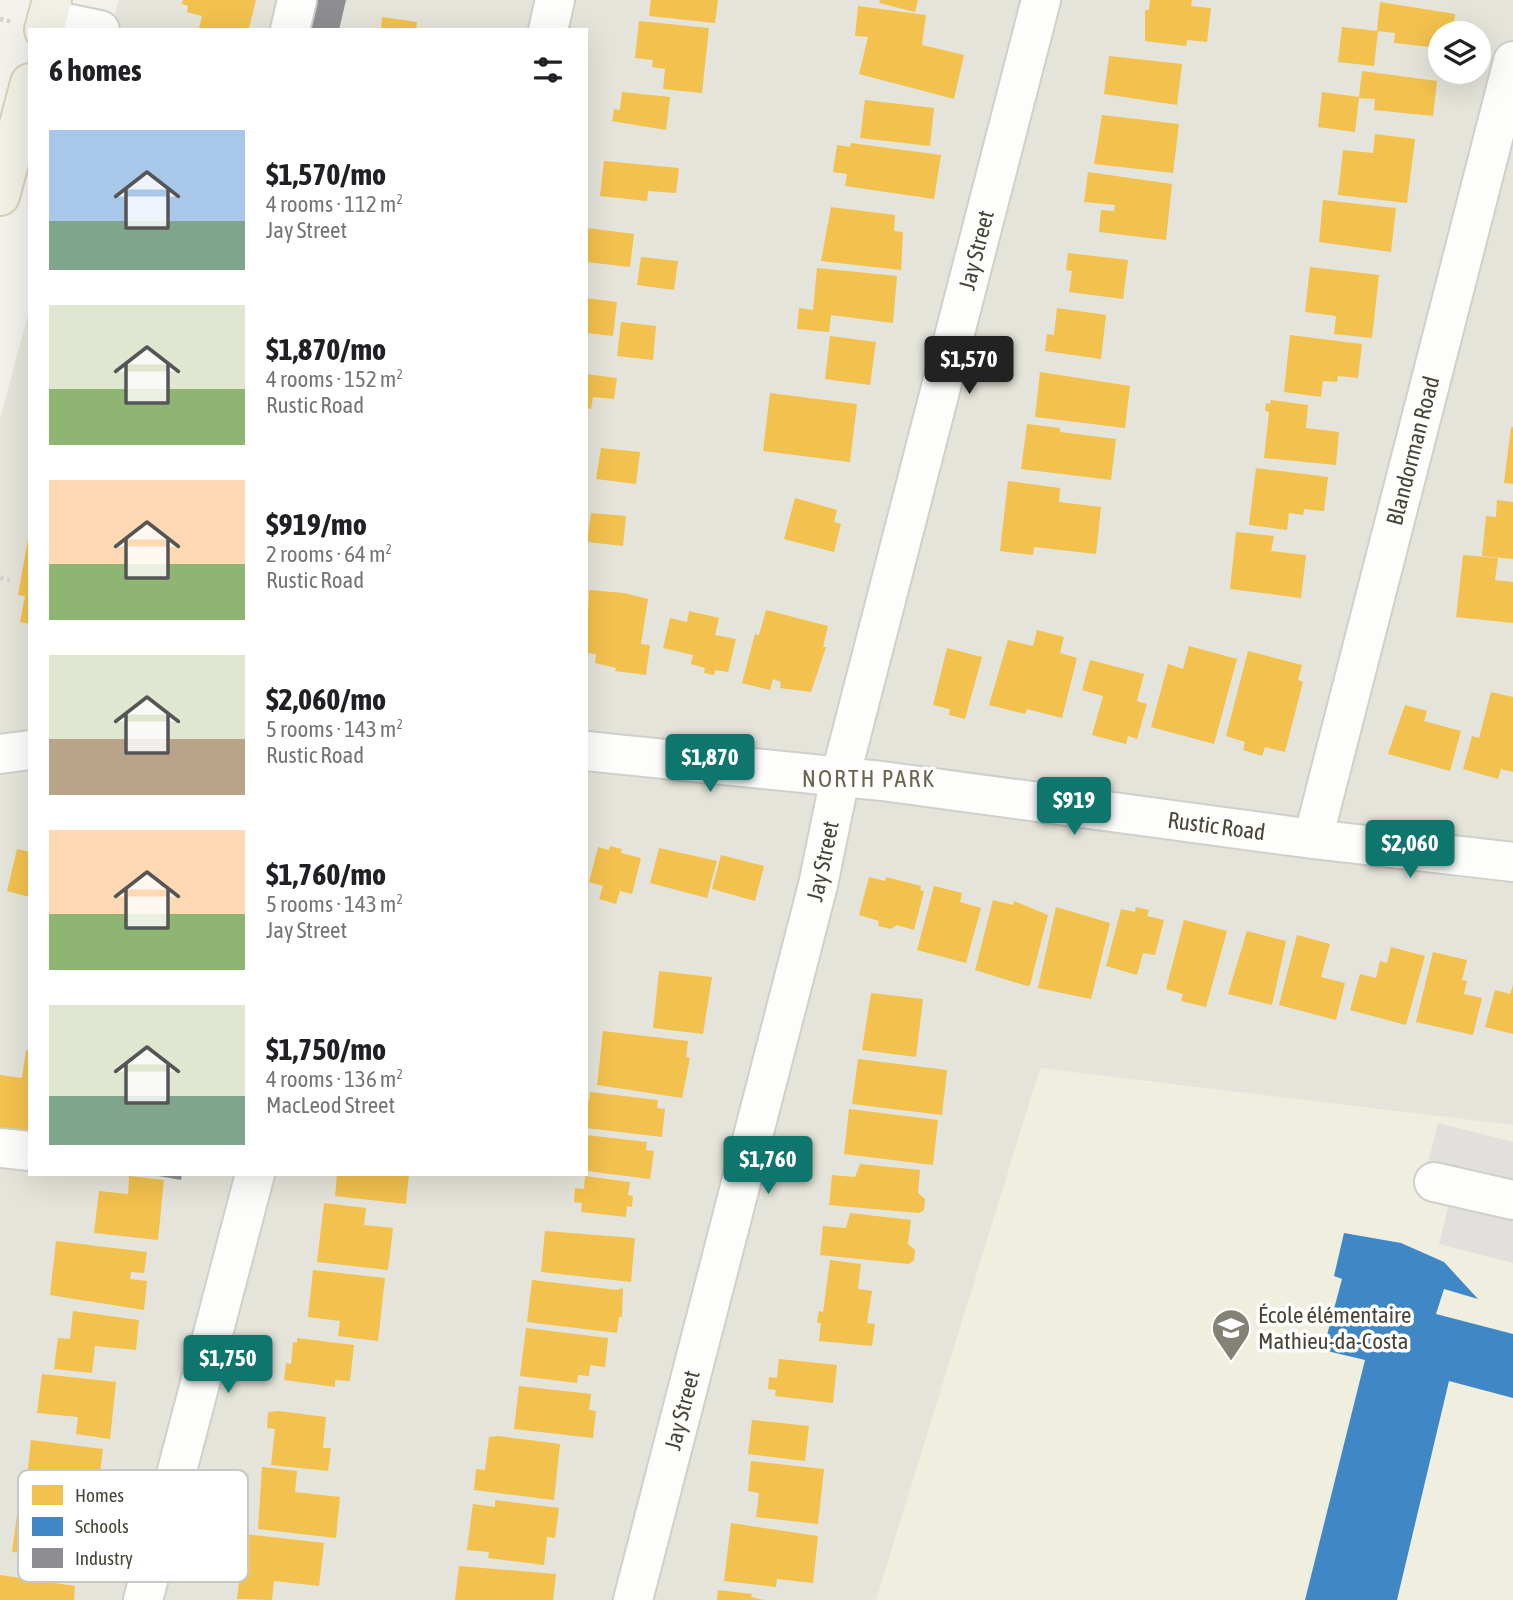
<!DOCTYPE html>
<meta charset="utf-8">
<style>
body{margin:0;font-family:"Asap Condensed",sans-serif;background:#f2f2f2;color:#202124;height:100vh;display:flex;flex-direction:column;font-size:26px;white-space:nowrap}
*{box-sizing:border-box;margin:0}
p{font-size:23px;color:#757577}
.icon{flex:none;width:38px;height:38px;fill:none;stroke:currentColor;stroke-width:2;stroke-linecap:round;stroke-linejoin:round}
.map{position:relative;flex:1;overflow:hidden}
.details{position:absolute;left:28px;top:28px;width:560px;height:1148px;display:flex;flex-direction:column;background:#fff;border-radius:0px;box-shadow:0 7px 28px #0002}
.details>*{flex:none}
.fabs{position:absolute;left:1428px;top:21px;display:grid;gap:14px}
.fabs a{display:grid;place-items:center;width:63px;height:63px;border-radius:50%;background:#fff;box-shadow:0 7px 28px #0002;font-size:35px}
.price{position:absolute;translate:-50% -60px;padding:0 16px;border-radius:7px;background:#0f766e;color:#fff;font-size:23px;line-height:46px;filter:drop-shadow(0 2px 4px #0008)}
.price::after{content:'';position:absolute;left:50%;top:42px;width:21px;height:16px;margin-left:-10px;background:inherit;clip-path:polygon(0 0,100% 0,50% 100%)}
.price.on{background:#222;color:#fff}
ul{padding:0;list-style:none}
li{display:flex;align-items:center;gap:21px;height:175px;padding:0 21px}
li span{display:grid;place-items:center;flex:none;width:196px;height:140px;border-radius:0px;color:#555}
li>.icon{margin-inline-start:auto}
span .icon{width:84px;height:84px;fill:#fffc;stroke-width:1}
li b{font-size:30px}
h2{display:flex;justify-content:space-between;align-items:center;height:84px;padding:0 21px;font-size:30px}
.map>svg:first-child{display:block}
</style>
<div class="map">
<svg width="1513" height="1600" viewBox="0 0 1513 1600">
<rect width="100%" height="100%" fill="#f2f1ec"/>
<path fill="#e5e4da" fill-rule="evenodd" d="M119,0h1394v1600h-1513v-1181l30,-112v867h556v-1144h-476zM1440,33h39v39h-39z"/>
<path fill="#efeedf" d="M1040,1068l473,57v475h-637z"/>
<path fill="#e1e0dc" d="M1438,1123l75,19v121l-74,-19 17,-68 -29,-8z"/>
<path fill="#f2c14e" d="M183,0h73l-7,28 -5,2 -45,-2 3,-12 -15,-4 1,-6 -6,-2z
M651,0h67l-3,23 -66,-7z
M880,0h38l-3,12 -36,-9z
M1150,0h42l-1,6 20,2 -4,34 -20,-2 -1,6 -41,-5v-31h4z
M1380,2l75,12 -2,19h-13v15l-46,-5 1,-10 -18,-2z
M858,6l68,9 -4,30 42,10 -10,44 -95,-25 9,-37 -13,-1z
M382,17l35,5 -1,8h-35z
M639,21l70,7 -7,65 -39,-4 2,-20 -13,-2 1,-7 -18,-2z
M1342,27l36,4 -4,35 -36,-4z
M1109,56l73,8 -5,41 -73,-11z
M1362,71l75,10 -4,35 -59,-6 1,-11 -16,-1 -4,34 -37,-5 4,-35 37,5z
M622,92l48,5 -4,33 -54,-9 2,-12 6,1z
M865,100l69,8 -4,38 -70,-8z
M1102,115l77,9 -6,49 -79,-9z
M1375,134l40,5 -8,64 -69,-8 5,-45 30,3z
M851,143l90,12 -7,44 -89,-13 2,-12 -14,-2 4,-27 13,2z
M604,161l75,7 -3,25 -28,-2 -1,10 -47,-5z
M1088,172l84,12 -6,56 -67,-8 2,-22 13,1 1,-6 -31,-3z
M1323,200l73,8 -5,44 -72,-10z
M831,207l64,8 -1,16 9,1 -2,38 -80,-9z
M587,228l47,6 -4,33 -44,-5z
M1068,253l60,7 -5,39 -54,-7 3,-21 -6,-1z
M641,257l37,4 -4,29 -37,-5z
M1310,267l69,8 -7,63 -38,-4 2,-18 -31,-4z
M817,268l80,8 -4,47 -62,-8 -2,17 -32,-3 2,-21 14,2z
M586,298l31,4 -4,34 -27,-3z
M1057,308l49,7 -5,44 -56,-8 2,-17 7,1z
M621,322l35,4 -3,34 -36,-4z
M1290,335l72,9 -4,34 -20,-2 -1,6 -14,-1 -2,16 -37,-5z
M830,336l46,6 -6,43 -45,-6z
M1040,372l90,14 -5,42 -90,-11z
M586,374l31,4 -3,21 -21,-2 -2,12 -5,-1z
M770,393l87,11 -7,58 -87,-11z
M1271,400l37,5 -2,23 33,4 -3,33 -72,-7 5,-46 -4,-1 1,-8 4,1z
M1027,424l33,4v4l56,7 -5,41 -90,-11z
M1511,427h2v57l-9,-1z
M601,448l39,4 -4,32 -40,-5z
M1256,468l72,9 -4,34 -20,-2 -1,6 -14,-2 -2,17 -38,-5z
M1008,481l52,7 -1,14 42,5 -5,47 -62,-7 -1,8 -33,-4z
M795,498l42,12 -3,12 7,2 -7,28 -50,-13z
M1497,500l16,2v57l-31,-3 4,-40 10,1z
M591,513l35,3 -3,30 -36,-4z
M1236,532l38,4 -3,15 35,4 -5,43 -71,-9z
M28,539h2v85l-10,-2 5,-26 -7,-1z
M1463,555l35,3 -3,22 18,2v41l-57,-6z
M589,590l35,3 24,6 -7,45 9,1 -4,30 -31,-4 1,-3 -21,-5 1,-9 -10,-1z
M766,610l62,16 -5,21h3l-15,45 -31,-4 1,-6 -8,-3 -3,11 -28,-7 13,-49 4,1z
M689,611l30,7 -4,17 21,4 -8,33 -13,-2 -1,5 -10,-2 1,-5 -14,-4 2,-9 -30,-7 7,-30 17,4z
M1037,630l27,7 -4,16 17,5 -15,60 -35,-9 -2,5 -36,-9 19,-65 25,6z
M1189,646l48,13 -23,85 -63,-17 17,-63 15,5z
M947,648l35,9 -17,62 -16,-4 1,-6 -17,-4z
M1248,651l54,14 -4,15 5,2 -18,70 -20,-5 -3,9 -19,-6 2,-8 -19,-6z
M1090,660l54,14 -7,27 10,3 -10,35 -9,-3 -2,8 -34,-9 11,-39 -21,-6z
M1491,692l22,5v75l-12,-3 -3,10 -35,-10 9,-33 7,2z
M1405,705l22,6 -3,10 37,10 -11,40 -62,-17z
M610,846l12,3 -1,4 20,5 -9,36 -12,-3 -4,13 -17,-5 4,-13 -14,-4 9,-35 11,3z
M659,848l58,13 -10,37 -57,-15z
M17,849l13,3v45l-23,-6z
M721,855l43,11 -9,35 -43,-12z
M869,877l16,4 1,-4 35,9 -1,4 4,1 -10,39 -17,-5 -6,4 -13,-3 1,-5 -20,-6z
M934,886l28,7 -2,9 21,6 -15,55 -49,-13z
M993,900l20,5 1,-4 34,14 -18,70 -3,1 -52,-16z
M1056,907l54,16 -19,76 -53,-11z
M1136,907l13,3 -2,6 17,4 -9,35 -12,-2 -6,22 -31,-9 15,-57 14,3z
M1184,920l43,11 -21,76 -25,-6 2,-7 -17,-5z
M1247,931l39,10 -14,64 -44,-11z
M1297,935l33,9 -9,33 24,6 -9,37 -57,-15z
M1391,947l34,9 -19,69 -56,-15 10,-36 16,4 4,-17 7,2z
M1433,952l34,8 -5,20 5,1 -3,13 18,4 -9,37 -57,-13z
M659,971l53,6 -9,57 -50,-6z
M1513,985v49l-28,-7 10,-37 15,4z
M871,993l52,6 -7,58 -54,-7z
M603,1031l85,10 -2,16 4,1 -8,40 -85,-13z
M26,1050l4,1v86l-30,8v-70l22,3z
M858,1059l89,11 -5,45 -90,-11z
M590,1092l68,8 -1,8 8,1 -3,28 -76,-9v-27h3z
M849,1109l89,11 -5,45 -89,-11z
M586,1135l61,7 -1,8 8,1 -4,28 -64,-8z
M860,1164l60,6 -2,23 7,6 -1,11 -5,3 -90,-8 3,-30 23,2z
M337,1174h72l-3,30 -71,-8z
M129,1176l35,4 -6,60 -64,-7 5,-42 29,3z
M585,1176l45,6 -2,13 5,1 -1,11 -5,-1 -1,11 -45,-5 1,-9 -8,-1 1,-14 9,1z
M324,1203l42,5 -2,17 29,3 -5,42 -71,-8z
M850,1213l61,7 -3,24 7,6 -1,10 -5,4 -89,-9 3,-29 23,2z
M545,1231l90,7 -4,44 -90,-10z
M56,1241l91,11 -3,21 -13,-1 -1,7 17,2 -3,29 -94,-15z
M830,1260l31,4 -3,25 14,2 -5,32 8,1 -3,22 -53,-5 2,-18h-4l2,-12 4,1z
M313,1270l72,8 -7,63 -40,-5 2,-15 -32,-4z
M532,1280l85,10 6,-2 -1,29h-3l-2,16 -90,-11z
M73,1311l66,9 -3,30 -41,-4 -3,27 -38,-4 4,-31 12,1z
M526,1328l82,10 -3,29 -15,-2 -1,11 -11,-1 -1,8 -57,-7z
M297,1338l57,7 -4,36 -15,-1v7l-51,-7 2,-17 5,1 2,-22 4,1z
M779,1359l58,6 -4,38 -58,-7 1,-6 -8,-1 1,-12 8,1z
M42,1374l74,8 -6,57 -34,-5 2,-17 -41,-4z
M519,1386l72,8 -2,16 7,1 -3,27 -79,-9z
M278,1411l48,6 -3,31h8l-3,23 -57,-6 4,-36 -8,-1 1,-16z
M752,1420l57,6 -4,35 -57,-7z
M499,1436l61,8 -6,56 -80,-10 2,-21 9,1 4,-33z
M31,1440l72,9 -5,37 -31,-4 -3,27 -40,-5z
M751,1461l73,8 -6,55 -62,-7 3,-24 -11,-2z
M262,1467l35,4 -2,21 45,5 -4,41 -78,-9z
M495,1500l64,8 -4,30 -8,-1 -3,28 -56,-7 1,-6 -22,-2 6,-46 22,3z
M18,1507l65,7 -1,7 7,1 -2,13 -6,-1 -5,43 -35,-3 2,-19 -31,-3z
M731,1523l87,13 -5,47 -36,-4 -1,8 -52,-6z
M245,1534l79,9 -5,43 -45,-5 -2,19 -35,-1z
M459,1566l97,8 -3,26h-98z
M0,1575l75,11 -1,14h-74z
M718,1590l34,4 -1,3 13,3h-47z"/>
<path fill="#3f88c5" d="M1344,1233l57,10 43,19 34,37 -34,-10 -8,25 77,20v64l-64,-17 -52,219h-92l60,-240 -42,-10 19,-71 -8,-3z"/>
<path fill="#8d8d92" d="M315,0h31l-7,30h-32z
M147,1174h35l-1,6z"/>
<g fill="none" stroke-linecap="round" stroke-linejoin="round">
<g stroke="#d0cfca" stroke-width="42">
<g id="minor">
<path d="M47,19l53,11"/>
<path d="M290,30l7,-30"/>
<path d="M548,30l7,-30"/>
<path id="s1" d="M586,751l296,30 431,58 200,23"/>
<path d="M0,754l30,-4"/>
<path id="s2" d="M1313,839l200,-778"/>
<path d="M0,1148l30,3"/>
<path d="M1434,1182l79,18"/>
<path d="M143,1600l112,-426"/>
<path id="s3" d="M633,1600l185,-715 22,-107 201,-778"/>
</g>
</g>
<g stroke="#d4d1ba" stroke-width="42">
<path id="major" d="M44,30l8,-30
M0,196l30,-113"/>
</g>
<path stroke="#d2d1cb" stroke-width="4.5" stroke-dasharray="3.5 3.5" stroke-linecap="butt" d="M0,19l13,3
M0,578l10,2"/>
<use href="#minor" stroke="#fdfdfc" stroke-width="38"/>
<use href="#major" stroke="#f1f0e5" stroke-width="38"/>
</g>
<defs>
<g id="school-pin" transform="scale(2.0125)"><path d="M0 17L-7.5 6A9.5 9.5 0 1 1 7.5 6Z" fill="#848177" stroke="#fff"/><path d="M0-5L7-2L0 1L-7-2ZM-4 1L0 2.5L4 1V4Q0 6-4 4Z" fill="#fff"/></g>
</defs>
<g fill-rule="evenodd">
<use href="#school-pin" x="1231" y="1328"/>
</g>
<g text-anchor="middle" stroke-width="7" stroke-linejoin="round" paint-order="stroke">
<g font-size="23" fill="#484538" stroke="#fff">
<text dy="8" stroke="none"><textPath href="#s3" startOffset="1393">Jay Street</textPath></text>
<text dy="8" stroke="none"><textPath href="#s2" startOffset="401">Blandorman Road</textPath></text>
<text dy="8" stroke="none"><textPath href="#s1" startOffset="635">Rustic Road</textPath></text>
<text dy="8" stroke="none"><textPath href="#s3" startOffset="763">Jay Street</textPath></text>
<text dy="8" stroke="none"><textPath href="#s3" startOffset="196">Jay Street</textPath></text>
</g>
<g font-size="23" fill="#484538" stroke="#fff" text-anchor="start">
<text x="1258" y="1323">École élémentaire<tspan x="1258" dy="26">Mathieu-da-Costa</tspan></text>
</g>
<g font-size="24" letter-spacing="2" fill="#6b654f" stroke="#fff">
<text x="869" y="787">NORTH PARK</text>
</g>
</g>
<rect x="18" y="1470" width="230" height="112" rx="10" fill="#fff" stroke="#c8c7c3" stroke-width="2"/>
<rect x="32" y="1485" width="31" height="20" fill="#f2c14e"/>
<rect x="32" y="1517" width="31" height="19" fill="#3f88c5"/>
<rect x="32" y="1548" width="31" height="20" fill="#8d8d92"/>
<g font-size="19" fill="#484538">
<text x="75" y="1502">Homes</text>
<text x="75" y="1533">Schools</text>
<text x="75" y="1565">Industry</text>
</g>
</svg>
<div class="fabs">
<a><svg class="icon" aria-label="layers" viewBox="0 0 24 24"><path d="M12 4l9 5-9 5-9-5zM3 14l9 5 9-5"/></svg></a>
</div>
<b class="price on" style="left:969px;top:396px">$1,570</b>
<b class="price" style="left:710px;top:794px">$1,870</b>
<b class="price" style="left:1074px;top:837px">$919</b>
<b class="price" style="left:1410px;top:880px">$2,060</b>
<b class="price" style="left:768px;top:1196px">$1,760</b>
<b class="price" style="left:228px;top:1395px">$1,750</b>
<section class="details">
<h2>6 homes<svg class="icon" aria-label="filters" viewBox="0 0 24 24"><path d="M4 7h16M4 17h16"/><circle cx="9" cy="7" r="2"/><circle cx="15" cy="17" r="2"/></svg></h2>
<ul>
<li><span style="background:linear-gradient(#a9c7e8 65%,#7fa58c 0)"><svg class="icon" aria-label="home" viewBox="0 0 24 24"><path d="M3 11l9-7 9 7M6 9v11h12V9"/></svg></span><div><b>$1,570/mo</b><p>4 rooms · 112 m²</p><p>Jay Street</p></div></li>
<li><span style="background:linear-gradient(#dfe7d0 60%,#8fb573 0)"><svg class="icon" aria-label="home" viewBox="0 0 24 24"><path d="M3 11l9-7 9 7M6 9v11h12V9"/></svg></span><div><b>$1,870/mo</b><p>4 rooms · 152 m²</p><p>Rustic Road</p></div></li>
<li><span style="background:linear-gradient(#ffd9b3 60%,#8fb573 0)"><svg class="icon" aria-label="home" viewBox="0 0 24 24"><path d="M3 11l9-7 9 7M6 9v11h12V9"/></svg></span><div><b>$919/mo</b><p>2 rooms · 64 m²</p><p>Rustic Road</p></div></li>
<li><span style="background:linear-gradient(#dfe7d0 60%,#b9a48a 0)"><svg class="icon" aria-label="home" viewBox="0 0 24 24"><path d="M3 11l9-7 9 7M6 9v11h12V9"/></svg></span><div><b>$2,060/mo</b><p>5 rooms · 143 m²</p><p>Rustic Road</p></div></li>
<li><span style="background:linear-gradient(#ffd9b3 60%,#8fb573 0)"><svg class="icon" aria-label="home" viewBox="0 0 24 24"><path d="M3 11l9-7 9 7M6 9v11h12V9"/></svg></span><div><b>$1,760/mo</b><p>5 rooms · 143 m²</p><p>Jay Street</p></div></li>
<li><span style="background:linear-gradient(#dfe7d0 65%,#7fa58c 0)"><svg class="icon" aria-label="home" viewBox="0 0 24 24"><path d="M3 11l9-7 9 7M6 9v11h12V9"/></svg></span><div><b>$1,750/mo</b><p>4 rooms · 136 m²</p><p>MacLeod Street</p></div></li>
</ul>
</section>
</div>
